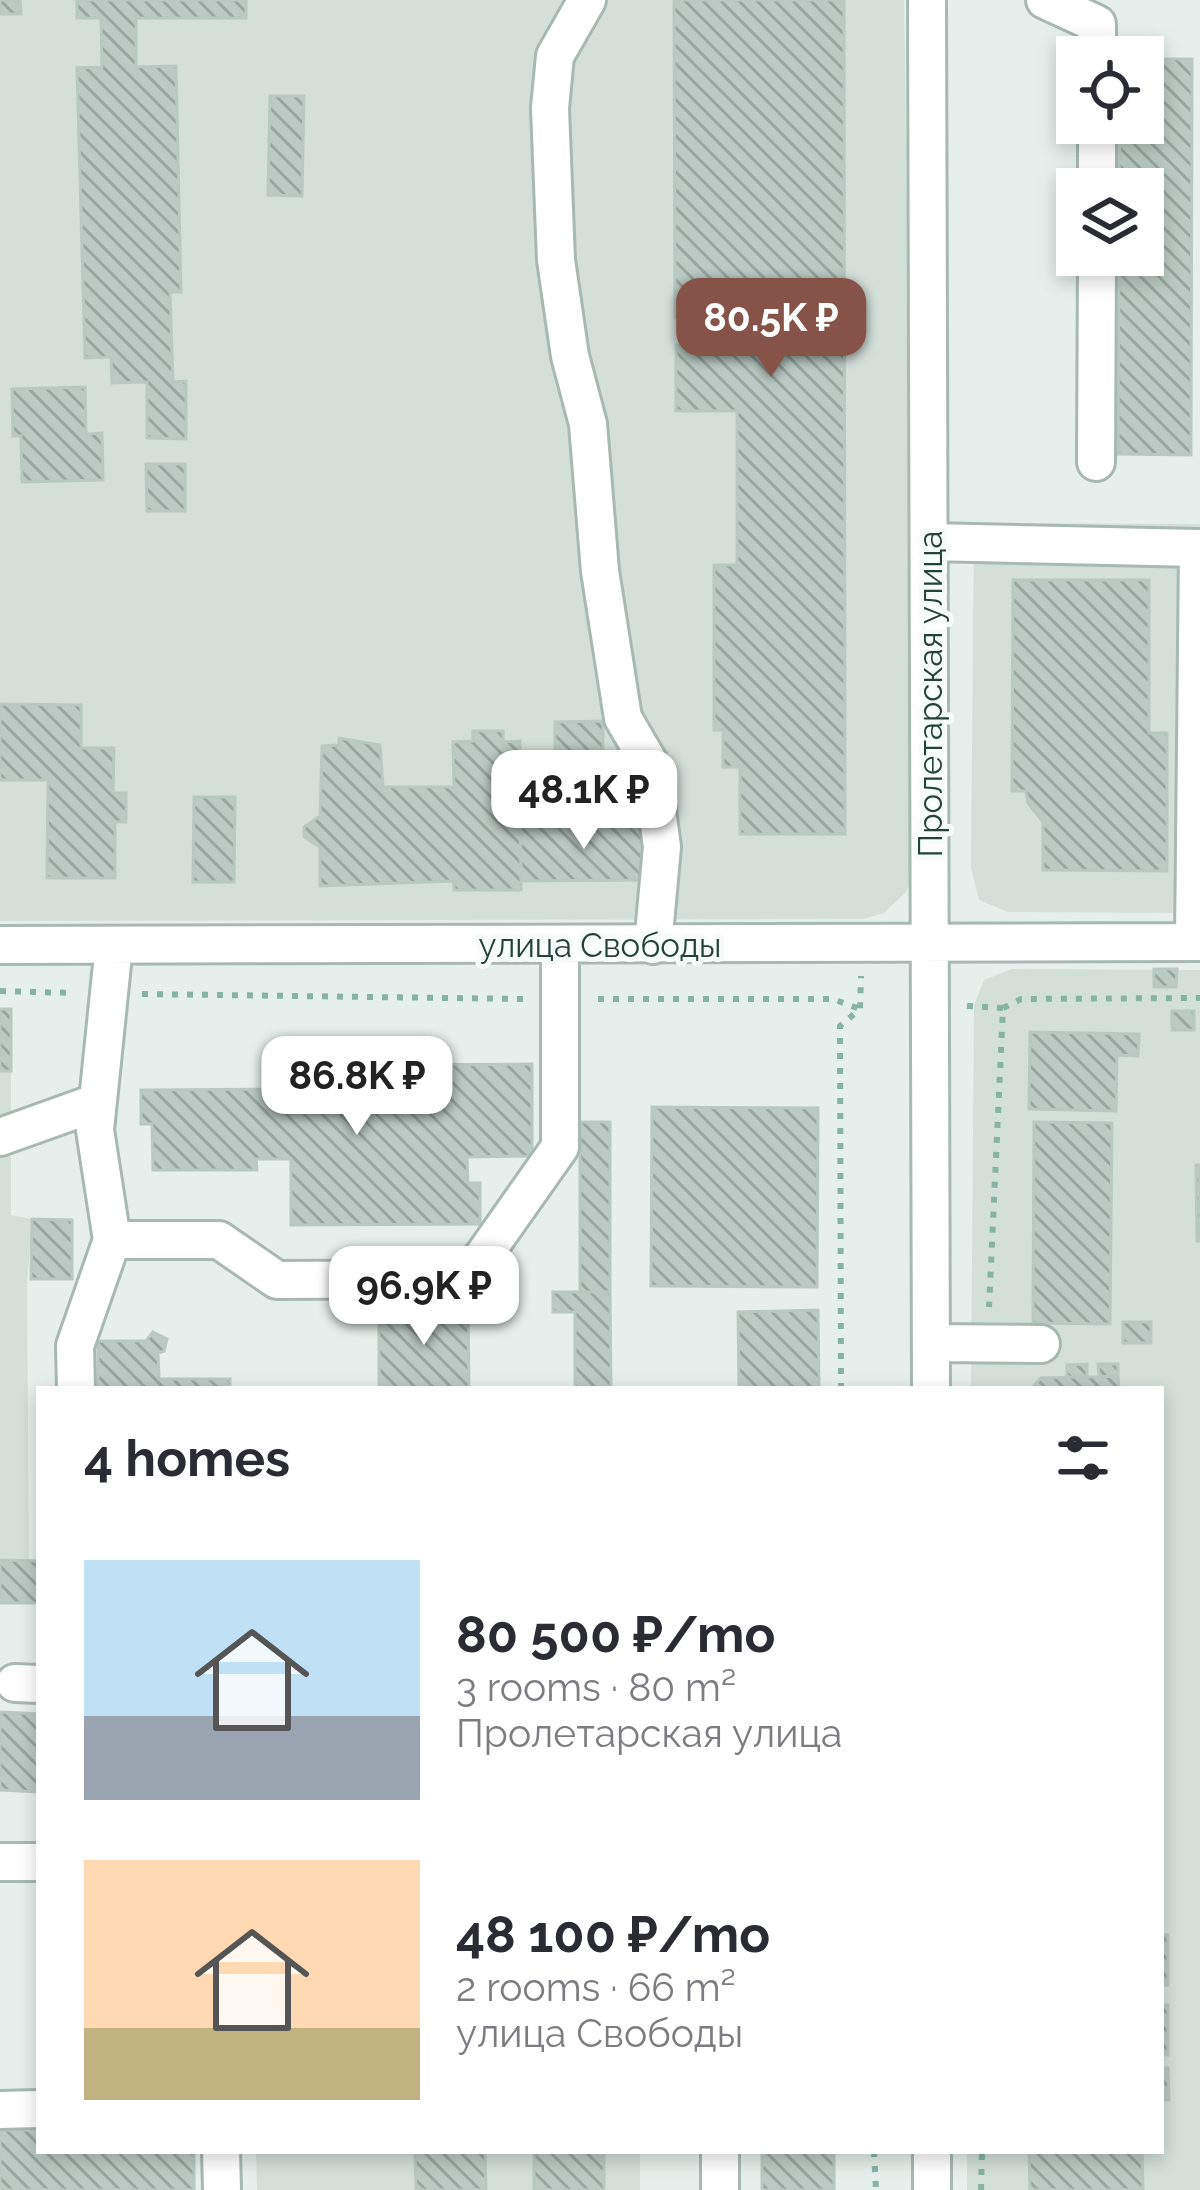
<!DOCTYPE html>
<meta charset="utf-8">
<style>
body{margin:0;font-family:Raleway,sans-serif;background:#f7f7f7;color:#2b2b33;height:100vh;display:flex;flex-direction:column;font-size:45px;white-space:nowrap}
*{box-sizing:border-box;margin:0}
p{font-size:39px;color:#7c7c81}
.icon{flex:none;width:66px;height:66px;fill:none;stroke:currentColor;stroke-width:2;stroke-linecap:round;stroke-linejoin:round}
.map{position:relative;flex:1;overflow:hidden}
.drawer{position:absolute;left:36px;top:1386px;width:1128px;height:768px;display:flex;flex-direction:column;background:#fff;border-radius:0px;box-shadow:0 6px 18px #0003}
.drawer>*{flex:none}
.tools{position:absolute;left:1056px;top:36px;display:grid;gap:24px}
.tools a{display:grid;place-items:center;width:108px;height:108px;border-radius:0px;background:#fff;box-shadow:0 6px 18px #0003;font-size:60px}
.price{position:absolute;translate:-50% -102px;padding:0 27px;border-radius:24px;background:#fff;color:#222;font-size:39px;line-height:78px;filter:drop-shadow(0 3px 6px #0008)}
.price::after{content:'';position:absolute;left:50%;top:72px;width:36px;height:27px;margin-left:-18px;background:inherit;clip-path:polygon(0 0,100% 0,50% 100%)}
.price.selected{background:#855347;color:#fff}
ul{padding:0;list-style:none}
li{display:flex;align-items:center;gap:36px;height:300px;padding:0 48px}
li span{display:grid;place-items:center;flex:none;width:336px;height:240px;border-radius:0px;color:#555}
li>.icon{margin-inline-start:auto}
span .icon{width:144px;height:144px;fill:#fffc;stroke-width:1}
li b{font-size:51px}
h2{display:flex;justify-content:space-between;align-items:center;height:144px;padding:0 48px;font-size:51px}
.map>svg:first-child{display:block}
</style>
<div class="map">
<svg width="1200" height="2190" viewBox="0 0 1200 2190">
<defs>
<pattern id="building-back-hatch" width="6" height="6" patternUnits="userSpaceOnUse" patternTransform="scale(3)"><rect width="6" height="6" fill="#bbcac4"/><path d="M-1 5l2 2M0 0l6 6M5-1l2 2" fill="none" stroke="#98a6a0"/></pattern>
</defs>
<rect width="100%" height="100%" fill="#e6efeb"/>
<path fill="#d4dfda" d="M0,0h904l12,867 -10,25 -22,21 -21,6 -863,2z
M974,523l226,1v389l-192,-1 -29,-12 -8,-32z
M1012,969l188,1v1220h-233v-39h194v-762h-190l3,-384 10,-25z
M0,1071h11v144l21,4 -5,66 2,276 -29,-1z
M256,2151h384v39h-383z"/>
<path fill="url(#building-back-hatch)" stroke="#b8c9c2" stroke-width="3" d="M0,0h20l1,14h-21z
M77,0h169v18h-110v49l40,-1 5,226h-11l3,90 13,-1v58l-39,-1v-56l-35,1 -1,-26 -26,1 -8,-290 25,-1 -1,-49h-24z
M674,0h170l1,834h-105v-67h-17v-37h-9v-165h23v-154h-61v-66h13v-27h-14z
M1143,59h49l-1,396 -73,-1 1,-199h24v-66h-24l1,-66h23z
M270,96h34l-2,100 -34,-1z
M85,387l1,47 16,-1 1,47 -81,2 -1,-46h-8l-1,-47z
M146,464h39v47h-38z
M1013,580h136v153h18v138l-124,-1v-48l-15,-19 -2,-12h-14z
M0,704l81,1v43h33l-1,45h13v29h-11v56h-68l1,-98h-48z
M603,721v42l-48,1v-42z
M473,731h30v11l17,-1 1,149h-67v-9l-134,5v-39l-16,-10v-10l16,-11 2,-70 17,-1v-7l41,7 3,42h71l-1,-45 20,-1z
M559,775h39v50h-39z
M194,797h41l-1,85h-41z
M647,824v56l-126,1 -1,-56z
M1154,969h23l-1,18h-22z
M0,1009h11v62h-11z
M1172,1011h22v19h-22z
M1030,1032l109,2 -1,22 -21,-1 -1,56 -87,-2z
M532,1064v92l-65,1 1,26h12v41l-189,1v-66h-35l1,11h-104l-1,-46h-11v-34l165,-1 1,-14 20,-1 1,11 33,-1v-19z
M652,1107l166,1 -1,179 -166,-1z
M580,1122h30v170h-30z
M1034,1122l78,1 -2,201 -77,-1z
M1196,1165h4v76h-3z
M32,1219l40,1v59h-41z
M553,1292h57l1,97h-36v-77h-22z
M379,1307h89l1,82h-90z
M818,1310l1,79h-80l-1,-77z
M1123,1322h28v21h-28z
M153,1332l14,7 -3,12 -6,2 1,26h71v10h-132v-48h48z
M1087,1364v13h-20v-12z
M1098,1364h20v12l-19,1z
M1118,1376l1,13h-88l10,-11z
M0,1560l39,1v42h-39z
M0,1712l39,2v78l-39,-2z
M1161,1935h7v50h-7z
M1161,2005h7v50h-7z
M1161,2068h7l1,32h-8z
M0,2130h39v21h155v39h-194z
M415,2151h70l1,39h-70z
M534,2151h70v39h-70z
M762,2151h72v39h-72z
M1029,2151h113l1,39h-113z"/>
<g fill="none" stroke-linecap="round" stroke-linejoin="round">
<g stroke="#a8b8b2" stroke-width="42">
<path id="minor" d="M587,0l-32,56 -5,52 6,152 14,96 18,68 12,147 23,147 28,48 11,81 -9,98
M927,0l4,1389
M1045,0l52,24v33
M1097,189v-66
M1096,462l1,-207
M930,542l268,6 -4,394
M0,945l1200,-3
M114,945l-19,185 17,110h107l58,40 190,-1 93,-132v-202
M0,1137l98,-35
M931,1343l110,1
M76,1389l-1,-43 37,-106
M15,1683l24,1
M0,1862h39
M0,2110l39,-1
M221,2151l1,39
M720,2151v39
M932,2190v-39"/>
</g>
<path stroke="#86b3a5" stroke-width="6" stroke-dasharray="6 9" stroke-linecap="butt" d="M0,991l74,2
M142,994l382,5
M598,999h235l27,10
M967,1006l36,2 -14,299
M1003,1008l18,-9 179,-1
M841,1389l-1,-363 20,-17 1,-33
M874,2151l2,39
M981,2190l1,-39"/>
<use href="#minor" stroke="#fff" stroke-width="36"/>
</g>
<g text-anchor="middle" stroke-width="10" stroke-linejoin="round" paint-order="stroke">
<g font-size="33" fill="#24423a" stroke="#f7fbf9">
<text transform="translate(930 694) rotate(-90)" y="12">Пролетарская улица</text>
<text x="600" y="957">улица Свободы</text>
</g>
</g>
</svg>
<div class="tools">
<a><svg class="icon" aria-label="locate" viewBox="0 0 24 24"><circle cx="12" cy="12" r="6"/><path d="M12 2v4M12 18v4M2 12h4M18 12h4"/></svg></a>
<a><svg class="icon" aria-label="layers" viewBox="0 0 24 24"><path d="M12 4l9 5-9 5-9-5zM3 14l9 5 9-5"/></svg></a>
</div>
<b class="price selected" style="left:771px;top:380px">80.5K ₽</b>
<b class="price" style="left:584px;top:852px">48.1K ₽</b>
<b class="price" style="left:357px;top:1138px">86.8K ₽</b>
<b class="price" style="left:424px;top:1348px">96.9K ₽</b>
<section class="drawer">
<h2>4 homes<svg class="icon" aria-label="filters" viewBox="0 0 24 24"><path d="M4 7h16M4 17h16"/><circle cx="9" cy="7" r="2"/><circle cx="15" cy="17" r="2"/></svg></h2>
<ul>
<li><span style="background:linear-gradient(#bfe0f5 65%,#9aa5b1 0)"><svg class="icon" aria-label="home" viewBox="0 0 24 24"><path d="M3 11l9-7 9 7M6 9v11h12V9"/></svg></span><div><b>80 500 ₽/mo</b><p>3 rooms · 80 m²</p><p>Пролетарская улица</p></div></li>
<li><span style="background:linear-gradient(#ffd9b3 70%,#c2b280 0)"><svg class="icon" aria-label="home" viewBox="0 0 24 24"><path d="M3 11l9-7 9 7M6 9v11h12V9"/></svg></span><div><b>48 100 ₽/mo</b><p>2 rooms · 66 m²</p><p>улица Свободы</p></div></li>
</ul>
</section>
</div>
